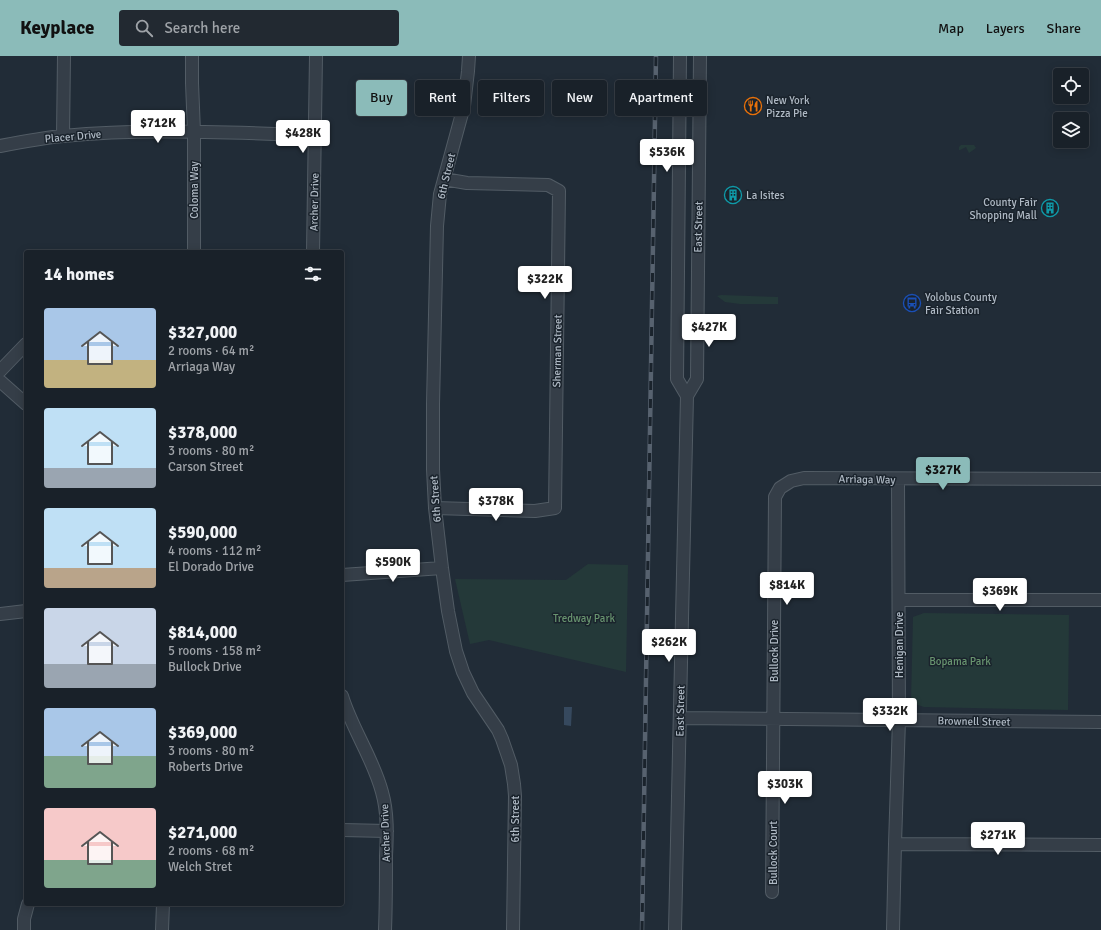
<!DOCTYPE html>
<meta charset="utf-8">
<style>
body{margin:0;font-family:Signika,sans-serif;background:#222931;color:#f1f3f6;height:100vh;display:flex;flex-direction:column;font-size:15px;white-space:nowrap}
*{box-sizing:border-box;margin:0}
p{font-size:13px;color:#9fa3a8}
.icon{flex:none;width:22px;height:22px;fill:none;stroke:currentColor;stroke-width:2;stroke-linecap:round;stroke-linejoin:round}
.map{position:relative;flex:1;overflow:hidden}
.details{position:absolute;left:24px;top:194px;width:320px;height:656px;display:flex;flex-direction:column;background:#192129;border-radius:4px;box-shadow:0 2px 10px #0003,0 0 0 1px #373e46}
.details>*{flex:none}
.banner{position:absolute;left:356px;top:24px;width:380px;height:36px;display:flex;gap:8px}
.controls{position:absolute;left:1053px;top:12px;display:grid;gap:8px}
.controls a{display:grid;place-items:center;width:36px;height:36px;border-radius:4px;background:#192129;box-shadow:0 2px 10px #0003,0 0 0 1px #373e46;font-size:20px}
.price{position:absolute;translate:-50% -34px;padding:0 9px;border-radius:4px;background:#fff;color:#222;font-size:13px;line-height:26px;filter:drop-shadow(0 1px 2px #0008)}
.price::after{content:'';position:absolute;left:50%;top:24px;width:12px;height:9px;margin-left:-6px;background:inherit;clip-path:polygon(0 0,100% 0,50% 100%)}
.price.current{background:#8bbbb9;color:#111}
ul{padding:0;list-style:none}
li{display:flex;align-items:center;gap:12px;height:100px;padding:0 20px}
li span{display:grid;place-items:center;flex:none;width:112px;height:80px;border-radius:4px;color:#555}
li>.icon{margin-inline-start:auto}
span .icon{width:48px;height:48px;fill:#fffc;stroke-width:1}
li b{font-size:17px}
h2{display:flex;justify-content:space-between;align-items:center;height:48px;padding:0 20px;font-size:17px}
.chip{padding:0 14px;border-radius:4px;background:#192129;box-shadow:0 2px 10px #0003,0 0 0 1px #373e46;font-size:14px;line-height:36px}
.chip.current{background:#8bbbb9;color:#111}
header{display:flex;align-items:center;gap:24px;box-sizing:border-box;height:56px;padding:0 20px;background:#8bbbb9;color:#111}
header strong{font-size:19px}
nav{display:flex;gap:22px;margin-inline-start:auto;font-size:14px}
.search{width:280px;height:36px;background:#222931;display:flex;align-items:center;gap:10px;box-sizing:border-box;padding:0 14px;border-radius:4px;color:#9fa3a8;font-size:15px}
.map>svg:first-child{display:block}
</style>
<header>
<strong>Keyplace</strong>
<div class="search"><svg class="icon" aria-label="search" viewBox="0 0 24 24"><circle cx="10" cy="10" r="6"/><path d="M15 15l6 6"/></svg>Search here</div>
<nav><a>Map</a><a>Layers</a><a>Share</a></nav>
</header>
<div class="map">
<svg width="1101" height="874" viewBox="0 0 1101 874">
<rect width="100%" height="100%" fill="#212c37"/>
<path fill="#243939" d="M961,89h13l2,3 -7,5 -3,-6 -6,3h-1v-3z
M721,239l57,2v7h-38l-15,-2 -8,-6z
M588,508l40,1 -2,107 -137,-32 -19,4 -15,-65 111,1z
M924,557l145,2 -1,95 -144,-3 -9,-3 -4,-3 2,-84z"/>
<path fill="#36495e" d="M564,651h8l-1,19 -7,-1z"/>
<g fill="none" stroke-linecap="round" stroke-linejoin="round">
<g stroke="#525c65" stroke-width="14">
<path id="minor" d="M192,0v27l2,49v120
M469,0l-1,15 -4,35 -24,88 -3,32 -4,178v65l2,39 7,60 6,43 8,40 7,21 10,21 25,37 4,9 9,26 3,19 1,12 -2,134
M680,0l-3,323 10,17
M63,80l1,-80
M0,90c21,-4 42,-8 63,-10 84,-8 168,-3 252,-1
M313,196l3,-196
M0,315l26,-27
M0,325l26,23
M435,452l100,3 20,-3 4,-317 -11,-6 -81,-2 -23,-4
M342,519l100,-7
M899,544h202
M0,558l26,-3
M342,640c10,33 31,62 40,96 6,21 5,43 4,64 0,25 0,49 -1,74
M680,662l421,4
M342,774l45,1
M895,788l206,1
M772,836l3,-395 5,-9 11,-7 13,-3 297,1
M24,874v-11l4,-15
M162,874l1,-26
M675,874l12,-534 10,-17 3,-323
M893,874l2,-86 4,-124 -1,-241"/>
</g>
<use href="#minor" stroke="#353e48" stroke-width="12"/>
<g stroke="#57626f" stroke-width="4.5">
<path id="rail" d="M642,874l14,-874"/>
</g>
<use href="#rail" stroke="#1a232c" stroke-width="3" stroke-dasharray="9" stroke-linecap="butt"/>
</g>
<defs>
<g id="restaurant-ring" transform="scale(0.9)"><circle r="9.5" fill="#1a232c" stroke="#e8710a" stroke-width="1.5"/><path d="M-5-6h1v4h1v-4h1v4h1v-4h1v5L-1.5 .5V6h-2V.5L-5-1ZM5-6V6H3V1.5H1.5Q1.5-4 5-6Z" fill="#e8710a"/></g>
<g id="building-ring" transform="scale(0.9)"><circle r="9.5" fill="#1a232c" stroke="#0f9aa8" stroke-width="1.5"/><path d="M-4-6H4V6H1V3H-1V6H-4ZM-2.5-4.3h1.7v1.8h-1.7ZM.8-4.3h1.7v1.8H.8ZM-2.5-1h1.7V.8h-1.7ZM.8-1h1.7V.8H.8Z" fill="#0f9aa8"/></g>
<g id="bus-ring" transform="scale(0.9)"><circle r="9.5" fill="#1a232c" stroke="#1a4fb4" stroke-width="1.5"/><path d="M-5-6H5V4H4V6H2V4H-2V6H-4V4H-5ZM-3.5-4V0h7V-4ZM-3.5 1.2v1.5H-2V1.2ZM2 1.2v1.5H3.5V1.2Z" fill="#1a4fb4"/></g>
</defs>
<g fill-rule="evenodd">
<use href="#restaurant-ring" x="753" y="50"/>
<use href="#building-ring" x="733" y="139"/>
<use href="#building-ring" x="1050" y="152"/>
<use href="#bus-ring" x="912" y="247"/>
</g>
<g text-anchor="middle" stroke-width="3" stroke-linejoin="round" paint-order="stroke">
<g font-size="11" fill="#afb9c4" stroke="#1a232c" text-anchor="start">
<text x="766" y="48">New York<tspan x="766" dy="13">Pizza Pie</tspan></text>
<text x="746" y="143">La Isites</text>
<text x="1037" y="150" text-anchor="end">County Fair<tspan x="1037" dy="13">Shopping Mall</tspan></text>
<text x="925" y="245">Yolobus County<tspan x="925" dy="13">Fair Station</tspan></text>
</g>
<g font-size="11" fill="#afb9c4" stroke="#1a232c">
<text transform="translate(73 80) rotate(-5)" y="4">Placer Drive</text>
<text transform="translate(446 120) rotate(-76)" y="4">6th Street</text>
<text transform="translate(194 134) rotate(-90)" y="4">Coloma Way</text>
<text transform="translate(314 146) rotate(-89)" y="4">Archer Drive</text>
<text transform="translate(698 171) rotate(-89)" y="4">East Street</text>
<text transform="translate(557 295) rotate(-89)" y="4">Sherman Street</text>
<text transform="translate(867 423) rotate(1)" y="4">Arriaga Way</text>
<text transform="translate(435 443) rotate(-94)" y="4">6th Street</text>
<text transform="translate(899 589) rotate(-90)" y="4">Henigan Drive</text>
<text transform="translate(774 595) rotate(-90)" y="4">Bullock Drive</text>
<text transform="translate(680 655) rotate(-89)" y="4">East Street</text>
<text transform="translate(974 665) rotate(1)" y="4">Brownell Street</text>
<text transform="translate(515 763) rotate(-90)" y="4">6th Street</text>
<text transform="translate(385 777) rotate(-92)" y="4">Archer Drive</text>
<text transform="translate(773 797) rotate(-90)" y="4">Bullock Court</text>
</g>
<g font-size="11" fill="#68946f" stroke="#1a232c">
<text x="584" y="566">Tredway Park</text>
<text x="960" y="609">Bopama Park</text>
</g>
</g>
</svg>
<div class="controls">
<a><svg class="icon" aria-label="locate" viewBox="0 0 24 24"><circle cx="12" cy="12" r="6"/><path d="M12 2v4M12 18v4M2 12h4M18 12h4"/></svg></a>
<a><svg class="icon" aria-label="layers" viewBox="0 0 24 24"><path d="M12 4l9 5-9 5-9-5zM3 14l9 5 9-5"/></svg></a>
</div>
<b class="price" style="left:158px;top:88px">$712K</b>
<b class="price" style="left:303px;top:98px">$428K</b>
<b class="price" style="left:667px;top:117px">$536K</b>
<b class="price" style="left:545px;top:244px">$322K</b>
<b class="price" style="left:709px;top:292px">$427K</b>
<b class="price current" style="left:943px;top:435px">$327K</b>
<b class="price" style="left:496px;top:466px">$378K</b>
<b class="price" style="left:393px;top:527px">$590K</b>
<b class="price" style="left:787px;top:550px">$814K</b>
<b class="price" style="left:1000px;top:556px">$369K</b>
<b class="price" style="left:669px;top:607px">$262K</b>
<b class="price" style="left:890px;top:676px">$332K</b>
<b class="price" style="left:785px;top:749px">$303K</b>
<b class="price" style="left:998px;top:800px">$271K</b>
<div class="banner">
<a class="chip current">Buy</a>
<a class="chip">Rent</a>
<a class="chip">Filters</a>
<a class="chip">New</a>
<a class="chip">Apartment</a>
</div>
<section class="details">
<h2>14 homes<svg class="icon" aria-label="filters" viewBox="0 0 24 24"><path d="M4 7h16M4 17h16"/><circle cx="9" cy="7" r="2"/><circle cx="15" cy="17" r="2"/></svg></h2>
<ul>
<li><span style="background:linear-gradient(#a9c7e8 65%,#c2b280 0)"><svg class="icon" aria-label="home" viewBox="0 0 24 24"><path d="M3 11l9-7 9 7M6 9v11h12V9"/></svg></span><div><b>$327,000</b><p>2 rooms · 64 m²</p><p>Arriaga Way</p></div></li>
<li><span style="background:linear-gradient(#bfe0f5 75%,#9aa5b1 0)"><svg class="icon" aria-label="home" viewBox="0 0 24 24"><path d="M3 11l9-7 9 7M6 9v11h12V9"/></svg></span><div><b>$378,000</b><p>3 rooms · 80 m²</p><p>Carson Street</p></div></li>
<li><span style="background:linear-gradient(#bfe0f5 75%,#b9a48a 0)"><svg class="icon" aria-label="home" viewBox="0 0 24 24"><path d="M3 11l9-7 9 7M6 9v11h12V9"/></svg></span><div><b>$590,000</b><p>4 rooms · 112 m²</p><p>El Dorado Drive</p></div></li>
<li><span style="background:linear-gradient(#c9d6e8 70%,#9aa5b1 0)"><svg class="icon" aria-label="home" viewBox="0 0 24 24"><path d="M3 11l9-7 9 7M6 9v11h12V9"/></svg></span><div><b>$814,000</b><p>5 rooms · 158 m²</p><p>Bullock Drive</p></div></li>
<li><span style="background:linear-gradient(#a9c7e8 60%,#7fa58c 0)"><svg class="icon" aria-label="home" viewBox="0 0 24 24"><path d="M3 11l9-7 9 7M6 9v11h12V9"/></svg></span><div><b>$369,000</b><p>3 rooms · 80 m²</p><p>Roberts Drive</p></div></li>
<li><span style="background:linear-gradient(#f6c9c9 65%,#7fa58c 0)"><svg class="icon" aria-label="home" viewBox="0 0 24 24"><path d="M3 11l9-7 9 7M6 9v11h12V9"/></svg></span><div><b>$271,000</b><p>2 rooms · 68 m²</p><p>Welch Stret</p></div></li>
</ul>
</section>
</div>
